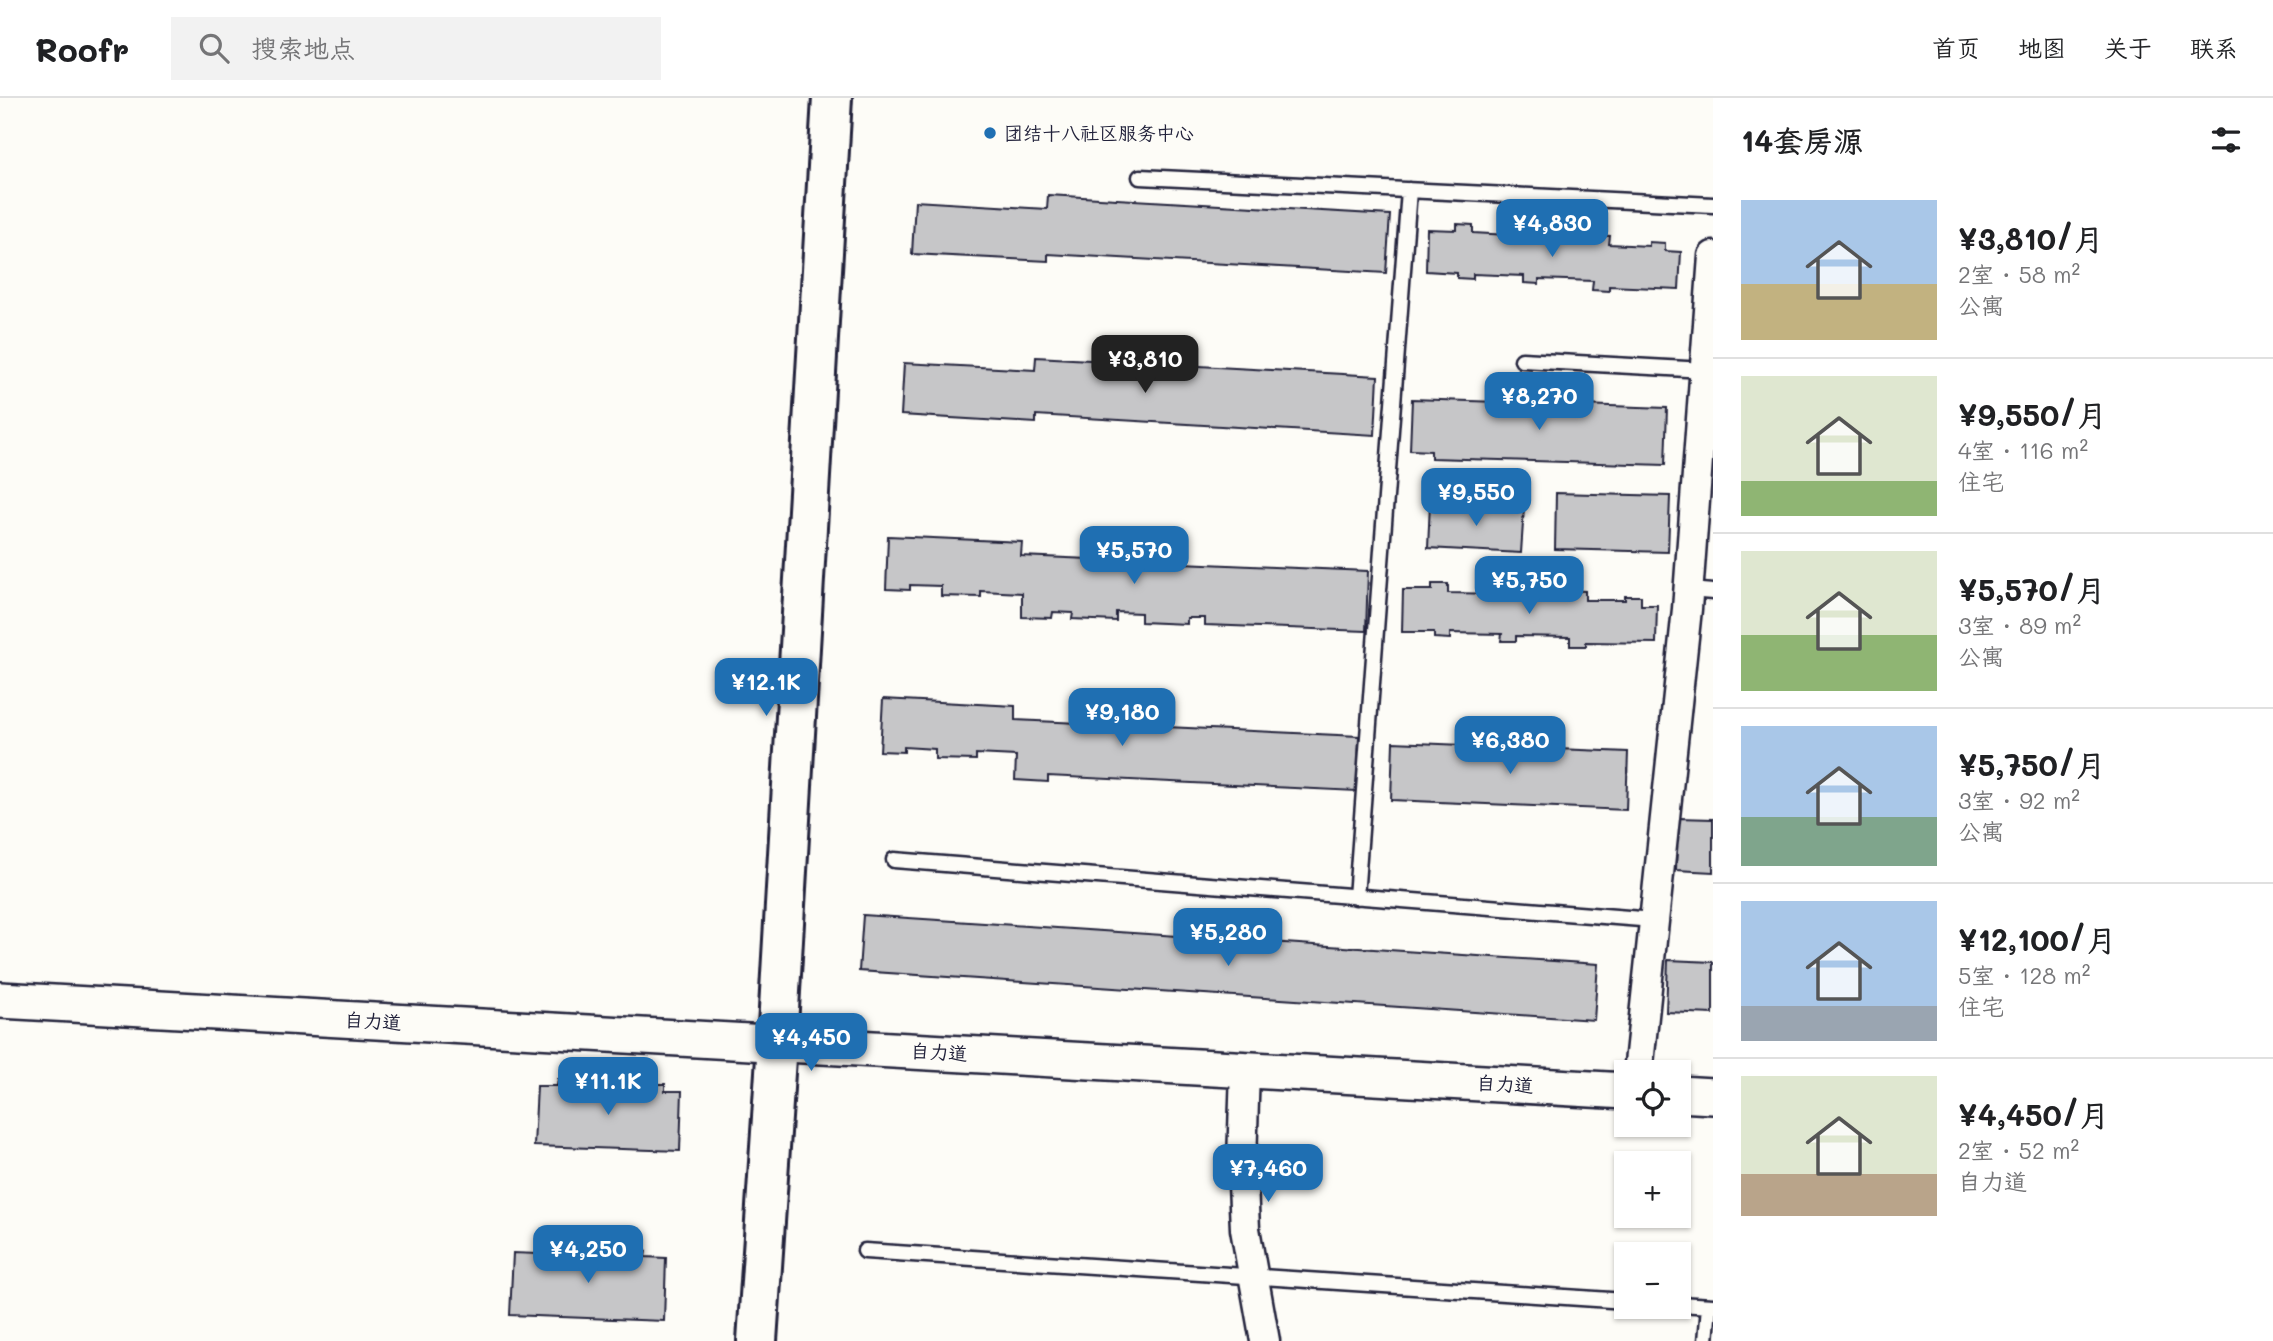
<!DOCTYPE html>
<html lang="zh">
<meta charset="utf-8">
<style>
body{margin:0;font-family:Mali,"LXGW WenKai TC",sans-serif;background:#f2f2f2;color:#202124;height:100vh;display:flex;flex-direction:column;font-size:26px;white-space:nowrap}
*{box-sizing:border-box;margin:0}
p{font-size:23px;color:#757577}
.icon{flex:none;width:38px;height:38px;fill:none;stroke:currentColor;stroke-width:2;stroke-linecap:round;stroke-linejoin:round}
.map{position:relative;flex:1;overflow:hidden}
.side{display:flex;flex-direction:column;background:#fff;width:560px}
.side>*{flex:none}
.buttons{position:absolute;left:1614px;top:962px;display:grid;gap:14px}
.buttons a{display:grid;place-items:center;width:77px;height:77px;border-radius:0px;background:#fff;box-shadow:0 2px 5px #0004;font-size:35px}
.price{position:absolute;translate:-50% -60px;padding:0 16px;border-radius:14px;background:#1f6fb2;color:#fff;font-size:23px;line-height:46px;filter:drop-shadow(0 2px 4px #0008)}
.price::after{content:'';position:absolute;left:50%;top:42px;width:21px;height:16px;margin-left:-10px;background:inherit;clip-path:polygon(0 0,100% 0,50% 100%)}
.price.current{background:#222;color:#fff}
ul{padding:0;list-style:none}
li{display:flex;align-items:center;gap:21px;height:175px;padding:0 28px}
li+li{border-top:2px solid #e0e0e0}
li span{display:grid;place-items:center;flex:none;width:196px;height:140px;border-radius:0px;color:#555}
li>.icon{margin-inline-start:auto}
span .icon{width:84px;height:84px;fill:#fffc;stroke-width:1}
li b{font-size:30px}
h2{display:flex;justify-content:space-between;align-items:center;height:84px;padding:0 28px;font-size:30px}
header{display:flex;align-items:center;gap:42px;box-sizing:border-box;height:98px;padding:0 35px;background:#fff;border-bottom:2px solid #e0e0e0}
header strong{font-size:33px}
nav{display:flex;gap:38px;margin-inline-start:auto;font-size:24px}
.search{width:490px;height:63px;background:#f2f2f2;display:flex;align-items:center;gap:18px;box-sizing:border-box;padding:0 24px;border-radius:0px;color:#757577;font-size:26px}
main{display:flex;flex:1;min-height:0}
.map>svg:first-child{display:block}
</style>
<header>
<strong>Roofr</strong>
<div class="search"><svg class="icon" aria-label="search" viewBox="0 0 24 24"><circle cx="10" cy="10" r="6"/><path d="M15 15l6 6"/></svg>搜索地点</div>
<nav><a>首页</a><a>地图</a><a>关于</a><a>联系</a></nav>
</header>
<main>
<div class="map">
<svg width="1713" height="1243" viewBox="0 0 1713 1243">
<rect width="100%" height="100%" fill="#fdfcf7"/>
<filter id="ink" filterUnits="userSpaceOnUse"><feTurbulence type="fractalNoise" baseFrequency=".0143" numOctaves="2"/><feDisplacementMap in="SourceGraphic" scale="14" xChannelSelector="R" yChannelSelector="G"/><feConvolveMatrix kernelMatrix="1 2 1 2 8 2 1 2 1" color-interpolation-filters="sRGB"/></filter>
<g filter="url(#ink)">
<path fill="#c6c6c8" stroke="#22223b" stroke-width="2" d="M1048,97l342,20 -4,58 -338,-19v7l-136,-7 3,-53 132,8z
M1457,126l16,1v8l54,3v-7h15v11l50,2v-7l18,1 -1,8 40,2v-4l16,1v8l16,1 -2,37 -70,-3v5l-17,-1 1,-9 -54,-2v5l-15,-1v-7l-51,-2v5l-16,-1v-5l-31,-2 1,-42 30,1z
M1036,259l342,19 -3,59 -339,-20v8l-135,-8 3,-52 131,7z
M1412,301l255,9 -2,57 -234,-7v-7l-21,-1z
M1556,395l114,3 -2,56 -113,-3z
M1430,405l94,5 -3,45 -93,-5z
M888,438l134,6 -1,14 347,15 -2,60 -161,-6v-7h-18v6l-46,-2v-9l-25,-1v9l-44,-2 1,-6 -20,-1 -1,6 -30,-1v-24l-41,-2v6l-40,-1v-10l-31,-1v5l-24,-1z
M1432,486h16v9l55,1v-7h14v10l51,1v-8l17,1v9h40v-4h16v9h16l-1,38 -70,-1v4h-16v-9l-54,-1v5h-15l1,-7 -52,-1v6l-16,-1v-6h-32l1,-42h29z
M883,601l132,7v14l344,16 -2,55 -309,-15v6l-33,-2 1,-24 -40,-2v6l-41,-1v-10l-31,-2v5l-24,-1z
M1393,644l235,10 -2,58 -235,-10z
M1678,720l35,1v53l-37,-2z
M863,817l735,49 -4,56 -735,-49z
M1668,862l45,2v52l-47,-2z
M558,981h15v8h4v-7h15v8l40,1v-6h14v7h6v-6h13v7h17l-2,60 -146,-5 3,-60h20z
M538,1148h16l-1,8h4l1,-7h15v8l40,1v-7l14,1v7h6v-7l13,1 -1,6 21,1 -2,63 -154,-6 3,-62 25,1z"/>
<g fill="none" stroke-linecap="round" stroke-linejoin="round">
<g stroke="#22223b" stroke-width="19">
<path id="service" d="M1140,79l573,28
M1522,262l183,10
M1689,492l24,2
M894,762l760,60
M1356,799l53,-707
M865,1153l761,50
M1678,1206l35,2
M1706,1243l3,-35"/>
</g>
<g stroke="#22223b" stroke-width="33">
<path id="minor" d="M1245,972l-3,91 3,68 20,112
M1638,975l49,-464 26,-353"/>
</g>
<g stroke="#22223b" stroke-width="40">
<path id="tertiary" d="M0,902l1626,91
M1678,996l35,2"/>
</g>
<g stroke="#22223b" stroke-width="44">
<path id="secondary" d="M757,1243l20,-298 55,-945"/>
</g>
<use href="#service" stroke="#fdfcf7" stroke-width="14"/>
<use href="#minor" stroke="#fdfcf7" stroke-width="28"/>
<use href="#tertiary" stroke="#fdfcf7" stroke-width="35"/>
<use href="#secondary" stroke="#fdfcf7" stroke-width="38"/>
</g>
</g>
<circle fill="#1f6fb2" stroke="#fdfcf7" stroke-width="2.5" cx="990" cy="35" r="7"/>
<g text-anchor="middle" stroke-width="6" stroke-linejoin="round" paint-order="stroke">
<g font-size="19" fill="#22223b" stroke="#fdfcf7" text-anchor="start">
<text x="1004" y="42">团结十八社区服务中心</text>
</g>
<g font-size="19" fill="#22223b" stroke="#fdfcf7">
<text transform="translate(373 923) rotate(3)" y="7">自力道</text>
<text transform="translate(939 954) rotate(3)" y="7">自力道</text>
<text transform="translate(1505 986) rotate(3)" y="7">自力道</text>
</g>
</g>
</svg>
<div class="buttons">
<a><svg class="icon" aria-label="locate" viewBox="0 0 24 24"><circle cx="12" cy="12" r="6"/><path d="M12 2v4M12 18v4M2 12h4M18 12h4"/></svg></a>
<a>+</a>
<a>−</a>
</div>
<b class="price" style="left:1552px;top:161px">¥4,830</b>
<b class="price current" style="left:1145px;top:297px">¥3,810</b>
<b class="price" style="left:1539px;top:334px">¥8,270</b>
<b class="price" style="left:1476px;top:430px">¥9,550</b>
<b class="price" style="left:1134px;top:488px">¥5,570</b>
<b class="price" style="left:1529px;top:518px">¥5,750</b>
<b class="price" style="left:766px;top:620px">¥12.1K</b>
<b class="price" style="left:1122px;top:650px">¥9,180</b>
<b class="price" style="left:1510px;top:678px">¥6,380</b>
<b class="price" style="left:1228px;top:870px">¥5,280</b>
<b class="price" style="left:811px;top:975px">¥4,450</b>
<b class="price" style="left:608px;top:1019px">¥11.1K</b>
<b class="price" style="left:1268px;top:1106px">¥7,460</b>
<b class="price" style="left:588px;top:1187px">¥4,250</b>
</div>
<section class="side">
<h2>14套房源<svg class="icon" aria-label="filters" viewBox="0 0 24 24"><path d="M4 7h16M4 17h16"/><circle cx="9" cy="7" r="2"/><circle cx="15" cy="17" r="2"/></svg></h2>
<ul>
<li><span style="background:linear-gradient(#a9c7e8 60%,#c2b280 0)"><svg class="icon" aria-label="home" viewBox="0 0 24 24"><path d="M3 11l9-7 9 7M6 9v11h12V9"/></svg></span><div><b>¥3,810/月</b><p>2室 · 58 m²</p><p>公寓</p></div></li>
<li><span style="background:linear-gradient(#dfe7d0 75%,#8fb573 0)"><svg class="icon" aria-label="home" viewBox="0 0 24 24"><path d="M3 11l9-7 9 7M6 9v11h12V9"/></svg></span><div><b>¥9,550/月</b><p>4室 · 116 m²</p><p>住宅</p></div></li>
<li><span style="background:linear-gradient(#dfe7d0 60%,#8fb573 0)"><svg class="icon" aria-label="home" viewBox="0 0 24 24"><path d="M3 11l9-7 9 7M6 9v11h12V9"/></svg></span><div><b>¥5,570/月</b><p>3室 · 89 m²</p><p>公寓</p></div></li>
<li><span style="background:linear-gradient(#a9c7e8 65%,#7fa58c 0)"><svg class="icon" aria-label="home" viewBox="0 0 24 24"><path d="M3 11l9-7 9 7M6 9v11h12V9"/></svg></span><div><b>¥5,750/月</b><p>3室 · 92 m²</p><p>公寓</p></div></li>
<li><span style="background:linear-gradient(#a9c7e8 75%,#9aa5b1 0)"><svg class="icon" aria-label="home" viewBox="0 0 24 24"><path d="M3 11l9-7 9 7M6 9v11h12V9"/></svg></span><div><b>¥12,100/月</b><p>5室 · 128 m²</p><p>住宅</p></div></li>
<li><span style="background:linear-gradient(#dfe7d0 70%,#b9a48a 0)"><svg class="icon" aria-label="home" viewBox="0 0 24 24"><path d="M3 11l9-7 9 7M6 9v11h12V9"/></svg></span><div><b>¥4,450/月</b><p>2室 · 52 m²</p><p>自力道</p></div></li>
</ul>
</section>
</main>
